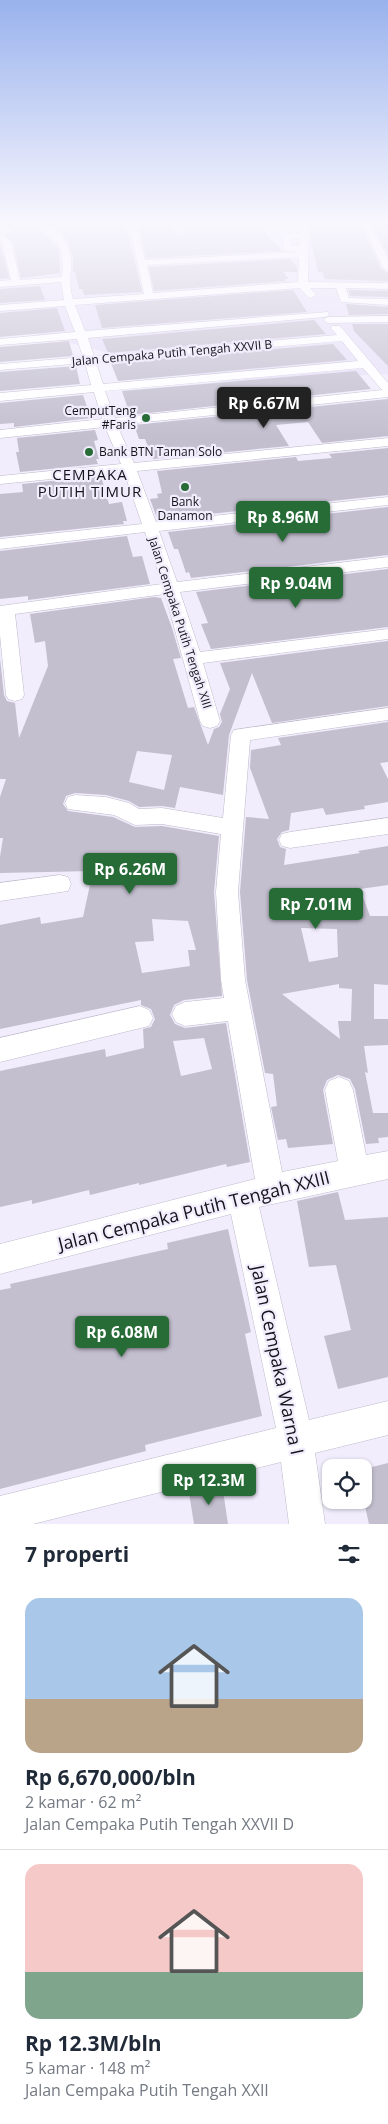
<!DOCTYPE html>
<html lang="id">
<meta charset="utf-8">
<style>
body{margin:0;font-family:"Open Sans",sans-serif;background:#f2f2f3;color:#1f2937;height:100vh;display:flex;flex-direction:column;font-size:19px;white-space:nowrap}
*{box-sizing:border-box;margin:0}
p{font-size:16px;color:#747a83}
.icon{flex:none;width:28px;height:28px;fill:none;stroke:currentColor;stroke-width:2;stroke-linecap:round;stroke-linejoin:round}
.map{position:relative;height:1524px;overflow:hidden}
.sheet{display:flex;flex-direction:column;background:#fff;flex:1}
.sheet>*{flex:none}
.buttons{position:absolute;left:322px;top:1459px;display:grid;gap:10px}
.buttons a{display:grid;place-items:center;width:50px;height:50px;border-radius:10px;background:#fff;box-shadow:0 1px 4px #0004;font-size:25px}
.price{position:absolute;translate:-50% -42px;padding:0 11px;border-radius:5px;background:#276c37;color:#fff;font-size:16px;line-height:32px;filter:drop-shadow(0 1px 2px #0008)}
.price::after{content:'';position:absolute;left:50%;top:30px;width:15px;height:11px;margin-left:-8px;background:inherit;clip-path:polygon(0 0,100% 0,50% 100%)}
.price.selected{background:#222;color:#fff}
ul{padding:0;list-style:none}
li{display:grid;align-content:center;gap:10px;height:265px;padding:0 25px}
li+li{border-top:1px solid #e0e1e3}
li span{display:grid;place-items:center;height:155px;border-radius:15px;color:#555}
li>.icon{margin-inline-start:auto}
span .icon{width:90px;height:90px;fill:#fffc;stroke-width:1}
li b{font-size:21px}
h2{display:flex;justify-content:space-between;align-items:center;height:60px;padding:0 25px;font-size:21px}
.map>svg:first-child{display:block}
</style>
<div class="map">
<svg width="388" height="1524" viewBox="0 0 388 1524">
<rect width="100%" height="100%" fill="#f1edfd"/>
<path fill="#e7e0f8" d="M0,224h388v150l-166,8 -222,-57z"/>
<path fill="#c3bfcf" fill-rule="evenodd" d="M0,224h33l15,12 11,14 1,23 -39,5 -8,-36 -10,-8 11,-2z
M47,224h70l10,6 15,62 -58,3 -2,-6h-3l-4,-17h-2v-14l-5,-16 -9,-11z
M136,224h27l19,12 6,-12h70l24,27 -136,7 -5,-24z
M320,224h40l21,45 7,4v8l-63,-2 -3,-7h-4l-8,-34v-13l10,1z
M372,224h16v31z
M0,242l9,36 -9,1z
M290,259l7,8v5h-14l6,7h-4l1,2 -132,10 -5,-24z
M40,286l5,14 -45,3v-14z
M293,290l14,22 -205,16 -7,-23z
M349,290l39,1v6l-38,-1z
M346,304l42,3v7l-39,1z
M57,308l8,23 -65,6v-24z
M314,320l12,14 -218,19 -6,-14z
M352,324h36v42l-34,-35z
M69,341l4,15 -73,6v-15z
M333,344l14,16 -229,21 -7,-18z
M76,366l4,18 -80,7v-19z
M356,371l15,18 -241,26 -8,-24z
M83,395l8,23 -77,9v-4l-14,1v-21z
M388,399v37l-66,7 -14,-21 -32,3 13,21 -136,13 -8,-20h-6l-5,-14z
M95,430l3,10 -4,1 5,18h-3l2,5 -78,8 -4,-20h3l-2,-14z
M388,448v47l-225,24v-1h-6l-7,-19 8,-1 -1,-4 5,-1 -5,-22 139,-14 2,4 34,-3 -3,-4z
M101,476l8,28 13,-2 5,19h-4l1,3 -124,13v-43l23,-2 -1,-8z
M388,507v48l-197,23 -2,-6 -3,1 -8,-24h-4l-6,-17z
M127,536l6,21 9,-1 8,28 -122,16v-4l-28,3v-48z
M388,569v58l-177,22 -10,-25 7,-1 -12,-31z
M154,597l7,1 11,30 9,30 -8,1 15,49 6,-1 14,38 6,-16 5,-2 3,-5 -2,-8 10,-25 -10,-26 168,-22v65l-116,17 -20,-50 -23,62 -6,60 -43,-8 -5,21 -13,-2 -23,1 -10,-6 -23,-6 -31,-2 -9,3 -3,8 5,7 45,6 22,10 27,-1 57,10 -5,56 8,104 -38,4 -10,5 -4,10 5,9 10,4 41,-5 24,139 -23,5 -1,-3 -87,21v-2l-49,12 -1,-5 -57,14v-4l-32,7v-136l105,-22 1,8 38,-9 -1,-19 8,-2 4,-8 -4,-10 -10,-4v-5l-141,29v-104l40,-8 1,7 42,-7 10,-46 -93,2v-16l3,-19h-3v-41l6,-18h-6v-121l4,37 3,6 8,2 4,35 29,-72 -3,-25 -10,2 -5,-29zM137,751l35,4 -8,35 -35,-8zM152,919l36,2 8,29h-8l2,16 -48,7 -7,-31 19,-1zM204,1038l8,31 -31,7 -8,-35z
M388,722v40l-8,1 8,16v23l-24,4 1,3 -39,6 -3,-7 -32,5 -2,17 -7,2 -5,7 3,8 6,2 -2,16 76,-12 -2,-2 30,-5v39l-28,4 10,27h18v69l-14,-1v35h14v26l-24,1 4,27 -3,-1 8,41h15v24l-10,1 1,5 -13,1 -11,-55 -5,-10 -12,-4 -11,5 -4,10 10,54 -45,4 -2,-9 -8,1 -7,-33 6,-1 -4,-32 -8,-1 -18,-93 -7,-88 6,-75 23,2 -19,-51 1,-18 30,-5 -3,-7zM301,928l36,1 1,28 -29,5zM339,984v4l13,1 -1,32h-13l2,18 -58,-45z
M338,1192l7,28 43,-3v160l-50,12 -14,-53 27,-6 -15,-65 -27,2 -12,-66z
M228,1229l23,103 -6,2 17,82 -117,29 1,6 -146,38v-199l11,-2 -1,-4 158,-35 -1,-6z
M388,1463v61h-19l-5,-22v-33z
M222,1484l6,40h-34l-5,-31z"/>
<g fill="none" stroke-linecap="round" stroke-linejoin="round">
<g stroke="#bebaca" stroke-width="1">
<path id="minor" d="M35,224c10,0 18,3 25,11 20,22 5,40 13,64l71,-5 -13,-60 -3,-5 -9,-5 15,1 5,9 6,26 154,-8 -16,-2 1,-14 4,-3h12v-9h8v58l80,1v6l-42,-1 3,10 39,1v6l-47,-3 -5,-14h-26l6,7 -5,3 -3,-1 -8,-9 -225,17 10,26 243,-19 1,2 -1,2 -4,1 -236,21 6,18 243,-21 -6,-7 1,-2h8l48,57v14l-271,28 17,38 254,-25v8l-251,25 19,51 232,-25v8l-229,26 18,51 211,-25v10l-208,25 20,60 188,-23v10l-185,24 17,58 -3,5 -7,2 -7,-2 -3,-5 -35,-127 -150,20 9,81 -2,4 -7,2 -7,-2 -2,-4 -6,-60v-29l162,-22 -17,-52 -145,17v-10l142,-15 -18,-52 -124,12v-8l121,-12 -16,-37 -105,11v-8l102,-11 -8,-27 -94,9v-8l91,-8 -6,-22 -85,7v-6l83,-7 -6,-18 -77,6v-6l75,-7 -10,-26 -65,5v-6l64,-5 -3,-18 -61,5v-6l11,-1 -11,-46 11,8 9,38 42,-3c1,-16 2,-30 -11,-41 -5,-5 -11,-7 -16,-12zM292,238h7v8h-8zM299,257l-1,25 -145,11 -6,-28zM342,341l16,20 -255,23 -7,-22zM363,368l19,22 -267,28 -10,-27z
M362,224h8l18,35v12l-5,-3z
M388,316v6l-60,1 -5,-3 5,-3z
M388,708v12l-138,20 -12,152 7,88 37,192 56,-11 -13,-71 4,-9 10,-4 10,4 4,9 13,65 22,-4v28l-129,28 50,213 79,-19v34l-73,18 10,71h-36l-8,-62 -248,62h-33v-28l276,-68 -45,-214 -231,60v-30l255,-65 -27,-158 -43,5 -9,-4 -4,-8 4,-8 9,-4 39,-4 -3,-18 -5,-88 5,-58 -59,-10 -27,1 -21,-10 -46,-6 -3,-6 3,-6 7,-2 31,2 23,6 10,6 23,-1 61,10 8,-83 3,-5z
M388,818v16l-98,14 -8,-2 -3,-6 3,-6 8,-2z
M60,875l8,2 3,7 -3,7 -68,10v-18z
M140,1006l9,4 4,8 -4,8 -149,36v-24z"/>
</g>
<use href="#minor" fill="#fff" fill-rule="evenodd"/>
</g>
<linearGradient id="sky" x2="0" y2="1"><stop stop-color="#99b2ed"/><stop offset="0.51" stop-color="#f9f7fe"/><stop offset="1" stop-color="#f9f7fe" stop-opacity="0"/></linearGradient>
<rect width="388" height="437" fill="url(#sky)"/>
<g fill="#276c37" stroke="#f1edfd" stroke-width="2">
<circle cx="146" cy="418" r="5"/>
<circle cx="89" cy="452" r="5"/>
<circle cx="185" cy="487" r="5"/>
</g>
<g text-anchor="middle" stroke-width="4.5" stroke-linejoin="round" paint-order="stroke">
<g font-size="12" fill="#151319" stroke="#f1edfd">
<text transform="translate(172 353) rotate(-5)" y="4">Jalan Cempaka Putih Tengah XXVII B</text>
<text transform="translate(180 623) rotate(72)" y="4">Jalan Cempaka Putih Tengah XIII</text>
</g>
<g font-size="12" fill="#151319" stroke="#f1edfd" text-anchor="end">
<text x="136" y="415">CemputTeng<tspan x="136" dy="14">#Faris</tspan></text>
<text x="99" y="456" text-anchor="start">Bank BTN Taman Solo</text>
<text x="185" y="506" text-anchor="middle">Bank<tspan x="185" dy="14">Danamon</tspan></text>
</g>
<g font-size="15" letter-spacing="1" fill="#151319" stroke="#f1edfd">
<text x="90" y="480">CEMPAKA<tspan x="90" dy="17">PUTIH TIMUR</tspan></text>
</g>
<g font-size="18" fill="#151319" stroke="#f1edfd">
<text transform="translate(194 1211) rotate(-14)" y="6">Jalan Cempaka Putih Tengah XXIII</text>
<text transform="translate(277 1360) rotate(78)" y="6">Jalan Cempaka Warna I</text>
</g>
</g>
</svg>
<div class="buttons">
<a><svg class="icon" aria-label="locate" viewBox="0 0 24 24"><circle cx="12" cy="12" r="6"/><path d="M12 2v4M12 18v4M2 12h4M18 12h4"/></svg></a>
</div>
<b class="price selected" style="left:264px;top:429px">Rp 6.67M</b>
<b class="price" style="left:283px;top:543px">Rp 8.96M</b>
<b class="price" style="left:296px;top:609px">Rp 9.04M</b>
<b class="price" style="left:130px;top:895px">Rp 6.26M</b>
<b class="price" style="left:316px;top:930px">Rp 7.01M</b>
<b class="price" style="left:122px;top:1358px">Rp 6.08M</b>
<b class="price" style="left:209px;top:1506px">Rp 12.3M</b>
</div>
<section class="sheet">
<h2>7 properti<svg class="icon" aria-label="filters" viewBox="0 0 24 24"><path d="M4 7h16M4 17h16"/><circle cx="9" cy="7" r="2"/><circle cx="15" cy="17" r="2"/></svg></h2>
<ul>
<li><span style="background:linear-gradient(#a9c7e8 65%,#b9a48a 0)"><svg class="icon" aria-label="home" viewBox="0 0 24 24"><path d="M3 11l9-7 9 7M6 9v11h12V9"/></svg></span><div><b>Rp 6,670,000/bln</b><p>2 kamar · 62 m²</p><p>Jalan Cempaka Putih Tengah XXVII D</p></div></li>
<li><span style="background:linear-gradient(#f6c9c9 70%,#7fa58c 0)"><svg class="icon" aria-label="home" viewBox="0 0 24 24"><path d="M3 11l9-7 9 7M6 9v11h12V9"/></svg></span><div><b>Rp 12.3M/bln</b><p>5 kamar · 148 m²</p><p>Jalan Cempaka Putih Tengah XXII</p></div></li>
</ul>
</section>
